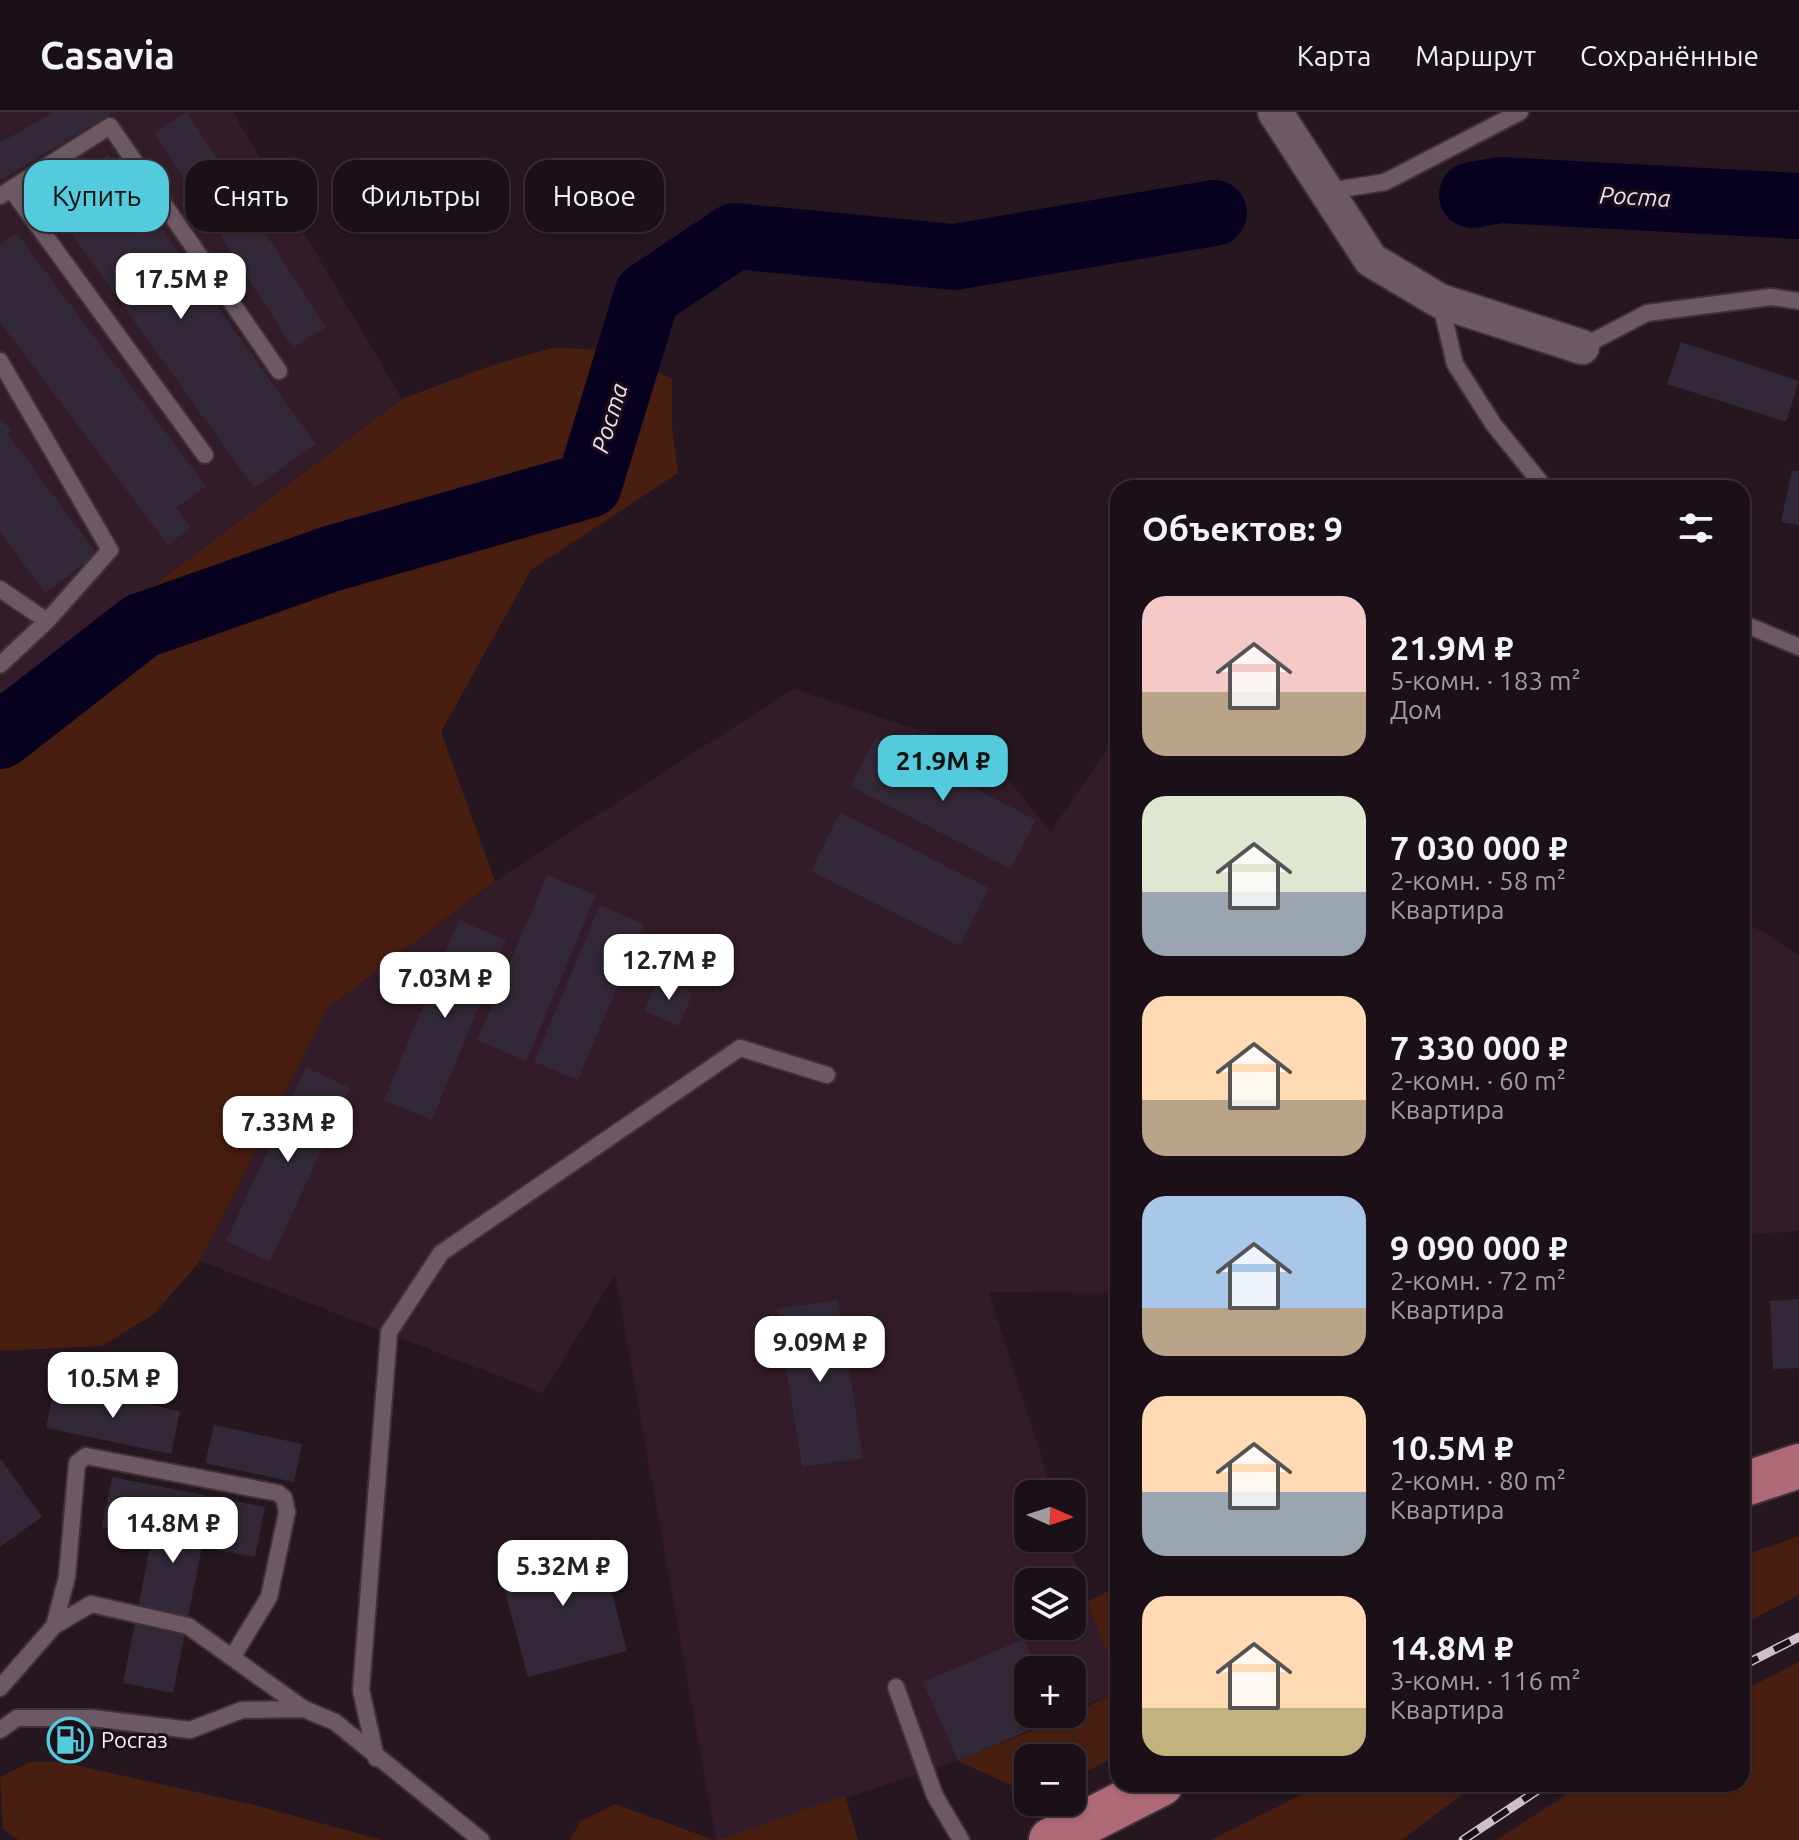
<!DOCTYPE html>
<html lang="ru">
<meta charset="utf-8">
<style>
body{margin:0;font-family:Ubuntu,sans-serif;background:#291e25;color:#f1f3f6;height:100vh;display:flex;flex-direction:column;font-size:30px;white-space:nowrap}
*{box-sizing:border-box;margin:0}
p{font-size:26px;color:#a09da2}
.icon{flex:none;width:44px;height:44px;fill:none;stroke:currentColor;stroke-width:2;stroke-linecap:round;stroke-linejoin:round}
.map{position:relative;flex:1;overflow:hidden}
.sheet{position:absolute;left:1110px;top:368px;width:640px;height:1312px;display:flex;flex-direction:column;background:#1c1018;border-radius:24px;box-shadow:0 2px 6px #0004,0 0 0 2px #3a3037}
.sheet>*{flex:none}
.guide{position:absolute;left:24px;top:48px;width:760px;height:72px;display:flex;gap:16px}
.needle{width:52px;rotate:93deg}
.buttons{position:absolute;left:1014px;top:1368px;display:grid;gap:16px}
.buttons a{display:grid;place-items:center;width:72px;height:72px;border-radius:16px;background:#1c1018;box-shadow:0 2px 6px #0004,0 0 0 2px #3a3037;font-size:40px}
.price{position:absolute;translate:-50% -68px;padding:0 18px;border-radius:16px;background:#fff;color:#222;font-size:26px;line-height:52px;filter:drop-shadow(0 2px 4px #0008)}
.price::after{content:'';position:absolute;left:50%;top:48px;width:24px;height:18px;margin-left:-12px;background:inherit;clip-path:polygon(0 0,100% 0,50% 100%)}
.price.current{background:#54cadd;color:#111}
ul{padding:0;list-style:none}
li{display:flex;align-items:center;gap:24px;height:200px;padding:0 32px}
li span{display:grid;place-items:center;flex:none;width:224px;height:160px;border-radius:24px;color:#555}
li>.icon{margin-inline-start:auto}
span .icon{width:96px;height:96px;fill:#fffc;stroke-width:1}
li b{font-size:34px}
h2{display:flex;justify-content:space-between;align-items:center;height:96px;padding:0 32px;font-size:34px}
.pill{padding:0 28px;border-radius:24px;background:#1c1018;box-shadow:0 2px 6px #0004,0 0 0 2px #3a3037;font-size:28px;line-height:72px}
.pill.current{background:#54cadd;color:#111}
header{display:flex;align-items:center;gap:48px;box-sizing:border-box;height:112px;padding:0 40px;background:#1c1018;border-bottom:2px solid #3a3037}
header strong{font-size:38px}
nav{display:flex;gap:44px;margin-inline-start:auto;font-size:28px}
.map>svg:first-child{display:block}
</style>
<header>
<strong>Casavia</strong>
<nav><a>Карта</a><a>Маршрут</a><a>Сохранённые</a></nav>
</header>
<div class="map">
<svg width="1799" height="1728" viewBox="0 0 1799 1728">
<rect width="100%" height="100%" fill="#261620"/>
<path fill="#321c29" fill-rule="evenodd" d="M0,0h233l169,287 -402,302z
M793,577l190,62 68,80 67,-98v560l-129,-1 64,202h-25v44h39l51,143v10l-46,20v-41h-44v44h38l-108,47 -242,79 -101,-566 -72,119 -343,-132 127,-252 168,-128zM1028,1470h44v44h-44z
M1742,807l57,36v276l-57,4z"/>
<path fill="#481e11" d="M552,236l59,2 61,29v49l6,45 -147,97 -90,162 54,149 -168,128 -127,252 -46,53 -52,32 -102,5v-650l402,-302 85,-32z
M1799,1424v59l-57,30v-69z
M1118,1474v95l-31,-79z
M1799,1550v178h-303l87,-56h159v-93z
M1118,1579v64l-46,24v-21h-44v35l-70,-32 114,-47z
M30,1650h31l193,43 128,35h-363l-16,-11 -3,-52z
M1323,1672h153l-74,56h-191z
M845,1683l13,45h-140z
M615,1692l99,36h-144l11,-19z"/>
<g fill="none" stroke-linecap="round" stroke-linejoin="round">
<path stroke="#08001f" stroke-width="66" d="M1472,83l29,-5 298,16
M0,624l141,-110 189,-67 259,-74 58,-190 88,-59 219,21 260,-44"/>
</g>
<path fill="#332837" d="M53,0h62l-115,68v-37z
M187,0l139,215 -33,21 -139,-215z
M108,42l208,290 -62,44 -208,-290z
M16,120l190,254 -30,22 14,20 -22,17 -168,-223v-78z
M1681,230l118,39 -13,41 -119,-38z
M0,307l12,11 -4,4 89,120 -52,39 -45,-61z
M1792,358l7,1v54l-18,-3z
M876,625l160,83 -25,49 -161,-83z
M840,700l149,76 -29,58 -149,-75z
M547,763l49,20 -70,166 -49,-21z
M600,793l44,19 -66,156 -44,-18z
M459,808l47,20 -74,180 -48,-20z
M659,866l34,15 -14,33 -35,-15z
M306,955l44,21 -80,174 -44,-21z
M1799,1187v69l-26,1 -3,-68z
M838,1188l25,158 -61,9 -25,-158z
M55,1273l125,26 -9,43 -125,-26z
M214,1313l88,19 -8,38 -89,-19z
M0,1346l42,59 -42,30z
M112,1365l153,30 -10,50 -53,-10 -29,146 -50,-10 29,-146 -50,-10z
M598,1427l29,112 -99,26 -30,-111z
M1024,1527l13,31h-9v44h28l2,4 -100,43 -35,-79z"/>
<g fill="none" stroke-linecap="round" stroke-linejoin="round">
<g stroke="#3e3238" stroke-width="20">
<path id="service" d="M11,77l194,266
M1329,79l56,-9 135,-70
M0,84l110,-70 169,245
M1440,189l15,63 39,61 51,63
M1582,235l65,-34 124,-16 28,4
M0,249l110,189 -63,71 -47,-32
M1742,511l57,24
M0,553l47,-44
M54,1514l13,-49 10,-114 9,-7 192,37 6,5 3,14 -18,85 -36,59
M896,1575l39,109 26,44
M0,1576l54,-62 37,-22 97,22 116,83 31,13 146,118
M0,1618l17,-12h75l98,12 52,-20 62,-1
M376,1646l-15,-68 28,-358 52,-79 299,-205 87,27"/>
</g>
<g stroke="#3e3238" stroke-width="38">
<path id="minor" d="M1275,0l96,148 69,41 142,46"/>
</g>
<g stroke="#3e3238" stroke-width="48">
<path id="primary" d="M1742,1373l57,-19
M1051,1728l110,-56"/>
</g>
<use href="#service" stroke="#6d5964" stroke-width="16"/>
<use href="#minor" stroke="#6d5964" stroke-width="34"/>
<use href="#primary" stroke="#af6977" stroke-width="44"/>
<g stroke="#cdc0c7" stroke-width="9">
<path id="rail" d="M1742,1554l57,-29
M1463,1728l84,-56"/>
</g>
<use href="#rail" stroke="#1d0d16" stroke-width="6" stroke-dasharray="18" stroke-linecap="butt"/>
</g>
<defs>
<g id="fuel-ring" transform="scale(2.3)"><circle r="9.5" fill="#1d0d16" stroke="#54cadd" stroke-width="1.5"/><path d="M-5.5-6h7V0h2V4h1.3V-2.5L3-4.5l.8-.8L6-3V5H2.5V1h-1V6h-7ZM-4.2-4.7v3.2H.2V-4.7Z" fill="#54cadd"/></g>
</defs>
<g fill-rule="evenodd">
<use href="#fuel-ring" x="70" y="1628"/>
</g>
<g text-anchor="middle" stroke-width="6" stroke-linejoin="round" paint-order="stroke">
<g font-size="22" fill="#fbeff5" stroke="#1d0d16" text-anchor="start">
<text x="101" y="1636">Росгаз</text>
</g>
<g font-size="24" font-style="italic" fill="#e4e2f4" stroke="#1d0d16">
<text transform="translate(1635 85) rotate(3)" y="8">Роста</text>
<text transform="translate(610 306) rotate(-73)" y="8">Роста</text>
</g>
</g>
</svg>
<div class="buttons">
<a><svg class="needle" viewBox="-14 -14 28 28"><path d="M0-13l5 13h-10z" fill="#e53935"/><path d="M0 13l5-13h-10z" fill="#a09da2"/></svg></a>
<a><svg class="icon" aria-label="layers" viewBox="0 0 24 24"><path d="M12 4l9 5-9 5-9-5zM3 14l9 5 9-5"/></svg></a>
<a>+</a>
<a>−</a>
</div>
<b class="price" style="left:181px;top:209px">17.5M ₽</b>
<b class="price current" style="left:943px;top:691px">21.9M ₽</b>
<b class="price" style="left:669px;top:890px">12.7M ₽</b>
<b class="price" style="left:445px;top:908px">7.03M ₽</b>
<b class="price" style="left:288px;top:1052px">7.33M ₽</b>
<b class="price" style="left:820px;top:1272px">9.09M ₽</b>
<b class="price" style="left:113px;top:1308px">10.5M ₽</b>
<b class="price" style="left:173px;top:1453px">14.8M ₽</b>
<b class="price" style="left:563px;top:1496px">5.32M ₽</b>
<div class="guide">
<a class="pill current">Купить</a>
<a class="pill">Снять</a>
<a class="pill">Фильтры</a>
<a class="pill">Новое</a>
</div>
<section class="sheet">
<h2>Объектов: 9<svg class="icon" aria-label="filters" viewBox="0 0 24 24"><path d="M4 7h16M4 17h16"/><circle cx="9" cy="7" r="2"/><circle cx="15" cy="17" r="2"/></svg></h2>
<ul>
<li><span style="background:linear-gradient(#f6c9c9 60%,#b9a48a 0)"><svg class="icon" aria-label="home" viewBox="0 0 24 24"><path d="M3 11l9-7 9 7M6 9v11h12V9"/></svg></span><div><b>21.9M ₽</b><p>5-комн. · 183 m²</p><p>Дом</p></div></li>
<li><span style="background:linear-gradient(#dfe7d0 60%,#9aa5b1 0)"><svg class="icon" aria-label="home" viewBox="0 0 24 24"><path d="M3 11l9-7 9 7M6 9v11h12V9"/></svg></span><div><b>7 030 000 ₽</b><p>2-комн. · 58 m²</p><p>Квартира</p></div></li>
<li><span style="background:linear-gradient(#ffd9b3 65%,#b9a48a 0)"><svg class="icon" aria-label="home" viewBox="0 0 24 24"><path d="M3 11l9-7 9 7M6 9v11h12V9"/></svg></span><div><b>7 330 000 ₽</b><p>2-комн. · 60 m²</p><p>Квартира</p></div></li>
<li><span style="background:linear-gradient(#a9c7e8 70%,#b9a48a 0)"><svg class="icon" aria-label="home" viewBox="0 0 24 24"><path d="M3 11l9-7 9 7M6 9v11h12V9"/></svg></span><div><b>9 090 000 ₽</b><p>2-комн. · 72 m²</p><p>Квартира</p></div></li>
<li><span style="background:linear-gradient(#ffd9b3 60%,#9aa5b1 0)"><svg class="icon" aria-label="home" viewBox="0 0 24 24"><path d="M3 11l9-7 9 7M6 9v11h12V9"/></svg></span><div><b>10.5M ₽</b><p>2-комн. · 80 m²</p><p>Квартира</p></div></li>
<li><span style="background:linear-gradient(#ffd9b3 70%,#c2b280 0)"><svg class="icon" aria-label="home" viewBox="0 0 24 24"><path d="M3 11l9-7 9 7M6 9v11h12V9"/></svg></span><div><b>14.8M ₽</b><p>3-комн. · 116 m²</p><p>Квартира</p></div></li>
</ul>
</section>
</div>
